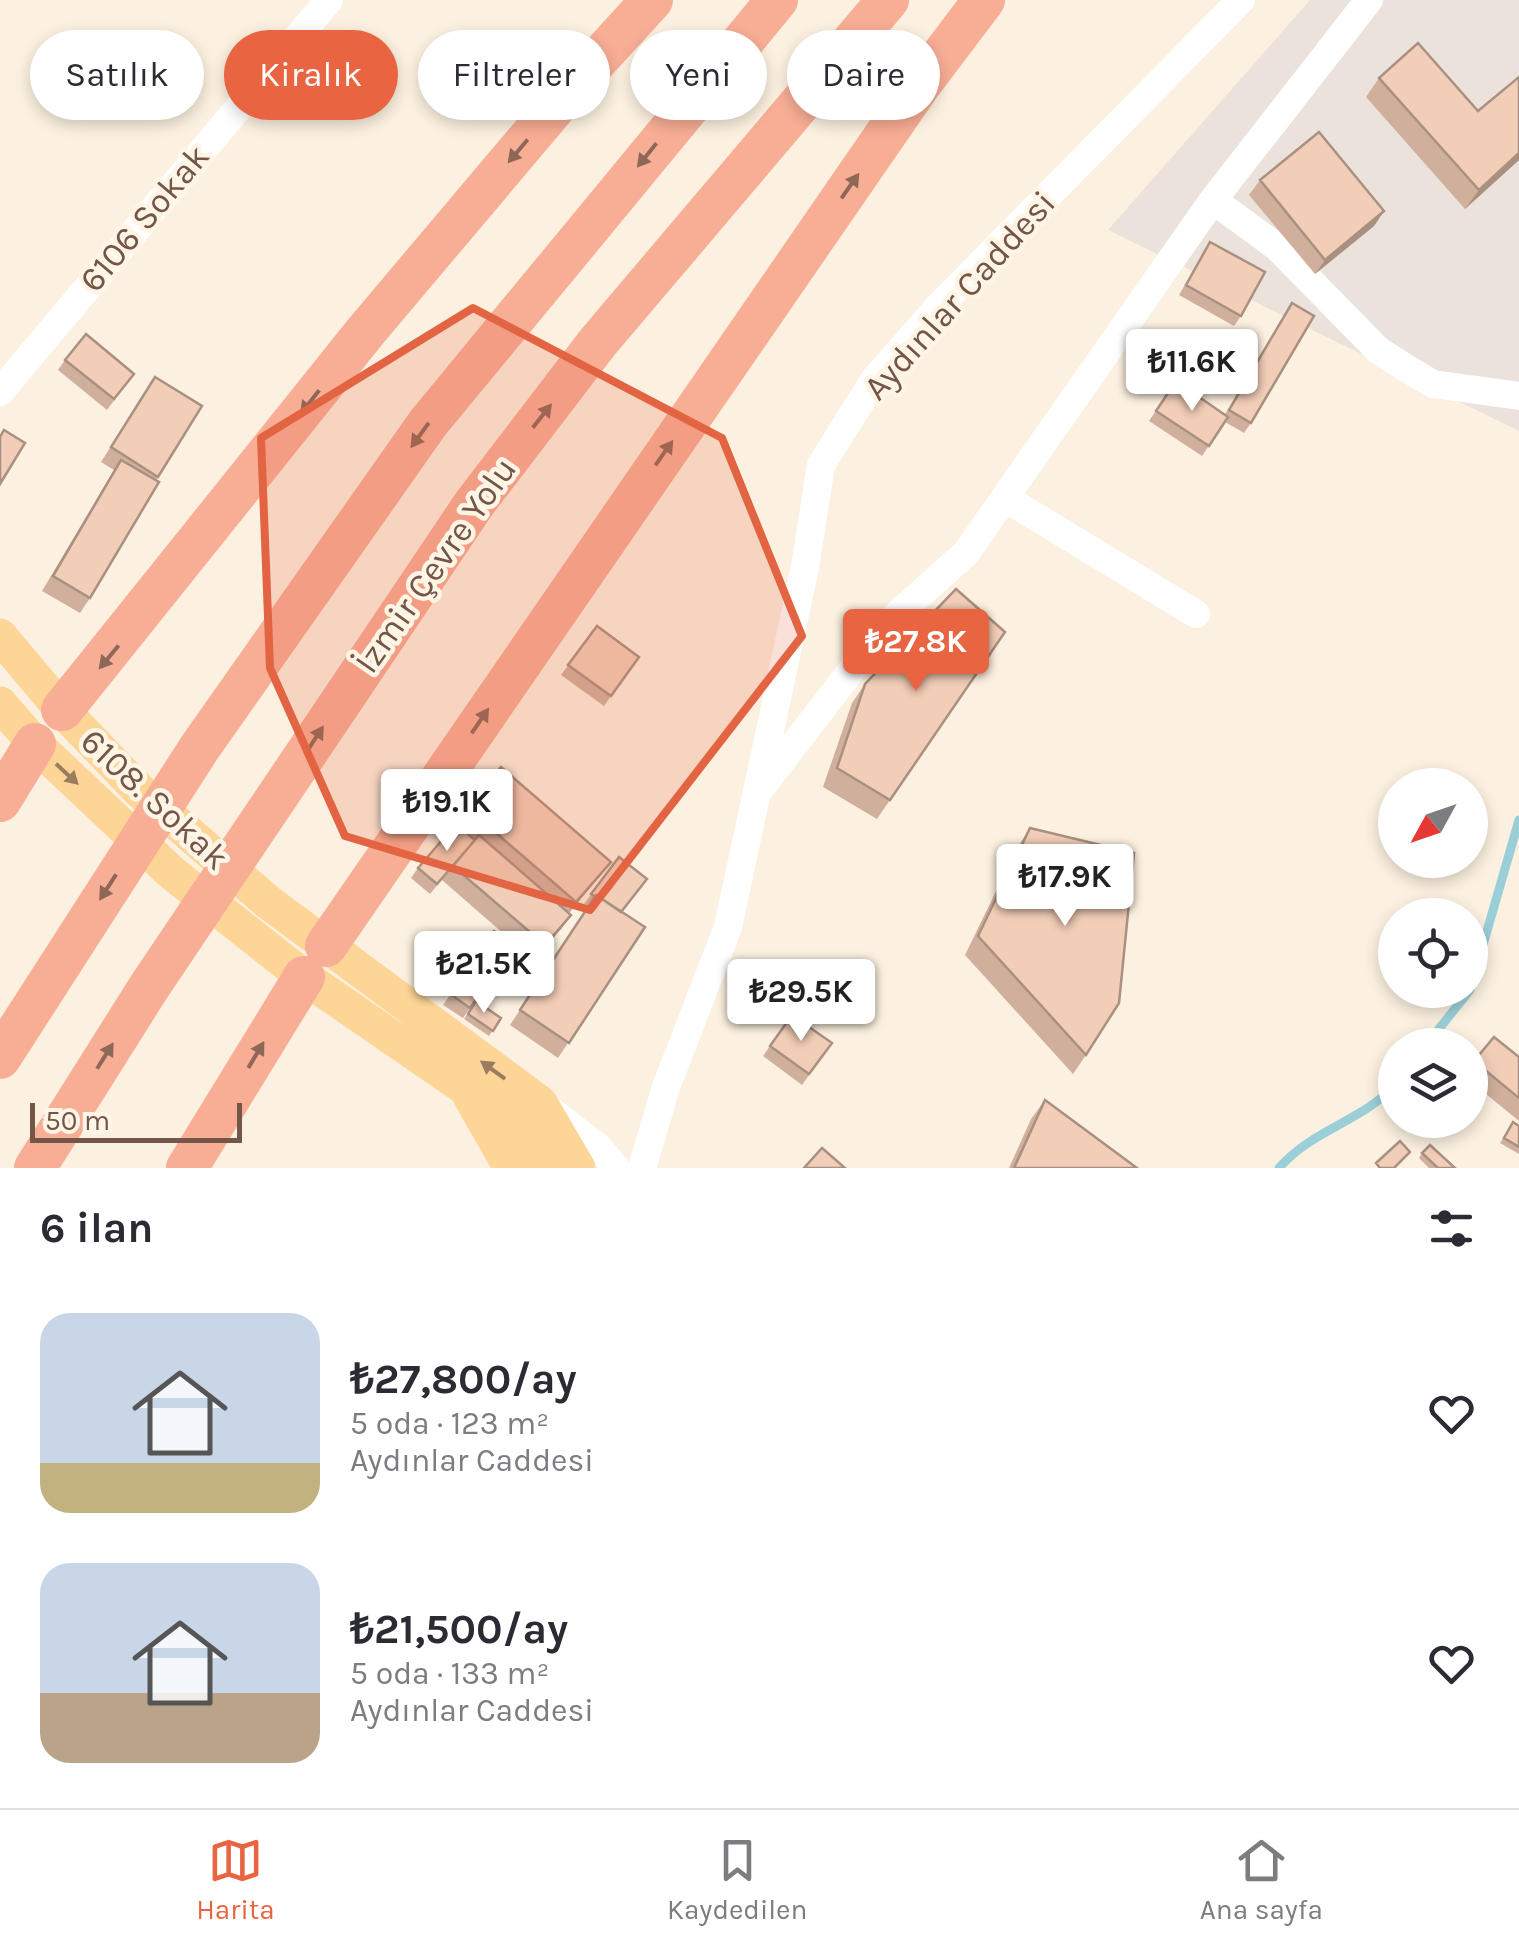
<!DOCTYPE html>
<html lang="tr">
<meta charset="utf-8">
<style>
body{margin:0;font-family:Karla,sans-serif;background:#f2f2f3;color:#2b2b33;height:100vh;display:flex;flex-direction:column;font-size:38px;white-space:nowrap}
*{box-sizing:border-box;margin:0}
p{font-size:32px;color:#7c7c81}
.icon{flex:none;width:55px;height:55px;fill:none;stroke:currentColor;stroke-width:2;stroke-linecap:round;stroke-linejoin:round}
.map{position:relative;height:1168px;overflow:hidden}
.panel{display:flex;flex-direction:column;background:#fff;flex:1}
.panel>*{flex:none}
.top-card{position:absolute;left:30px;top:30px;width:1000px;height:90px;display:flex;gap:20px}
.needle{width:65px;rotate:230deg}
.controls{position:absolute;left:1378px;top:768px;display:grid;gap:20px}
.controls a{display:grid;place-items:center;width:110px;height:110px;border-radius:50%;background:#fff;box-shadow:0 5px 15px #0003;font-size:50px}
.scale{position:absolute;left:30px;bottom:25px;width:212px;box-sizing:border-box;padding-left:10px;border:5px solid #735647;border-top:0;font-size:28px;line-height:35px;white-space:nowrap;color:#735647;-webkit-text-stroke:8px #fff5e6;paint-order:stroke}
.price{position:absolute;translate:-50% -85px;padding:0 22px;border-radius:10px;background:#fff;color:#222;font-size:32px;line-height:65px;filter:drop-shadow(0 2px 5px #0008)}
.price::after{content:'';position:absolute;left:50%;top:60px;width:30px;height:22px;margin-left:-15px;background:inherit;clip-path:polygon(0 0,100% 0,50% 100%)}
.price.active{background:#e96542;color:#fff}
ul{padding:0;list-style:none}
li{display:flex;align-items:center;gap:30px;height:250px;padding:0 40px}
li span{display:grid;place-items:center;flex:none;width:280px;height:200px;border-radius:30px;color:#555}
li>.icon{margin-inline-start:auto}
span .icon{width:120px;height:120px;fill:#fffc;stroke-width:1}
li b{font-size:42px}
h2{display:flex;justify-content:space-between;align-items:center;height:120px;padding:0 40px;font-size:42px}
.chip{padding:0 35px;border-radius:45px;background:#fff;box-shadow:0 5px 15px #0003;font-size:35px;line-height:90px}
.chip.active{background:#e96542;color:#fff}
.tab-bar{display:flex;justify-content:space-around;align-items:center;height:140px;border-top:2px solid #e1e1e2;background:#fff;font-size:28px;color:#7c7c81}
.tab-bar a{display:grid;justify-items:center;gap:5px}
.tab-bar .active{color:#e96542}
.map>svg:first-child{display:block}
</style>
<div class="map">
<svg width="1519" height="1168" viewBox="0 0 1519 1168">
<rect width="100%" height="100%" fill="#fcf1e0"/>
<path fill="#eae2db" d="M1310,0h209v431l-411,-201z"/>
<g fill="none" stroke-linecap="round" stroke-linejoin="round">
<path stroke="#9bcfd7" stroke-width="9" d="M1426,1045l44,-55 49,-170
M1279,1168c35,-40 87,-48 116,-84"/>
<path stroke="#fff" stroke-width="28" d="M1213,200l64,47 101,103 28,18 27,16 86,12
M0,392l329,-392
M1005,498l191,116
M760,789l128,-166 78,-70 247,-353 156,-200
M546,1107l51,39 19,22
M642,1168l24,-81 62,-160 77,-360 16,-102 54,-86 65,-74 301,-305"/>
<path stroke="#fcd597" stroke-width="35" d="M0,636l62,74 79,82 127,110 272,201 38,65
M0,704l35,40 137,129 132,104 208,143 33,48
M470,1096l41,72"/>
<path stroke="#f8ad95" stroke-width="42" d="M62,710l304,-379 200,-237 86,-94
M0,801l35,-57
M326,946l593,-860 65,-86
M0,1058l200,-311 228,-324 349,-423
M35,1168l114,-181 325,-483 124,-162 290,-342
M187,1168l117,-191"/>
</g>
<path fill="#d0b09d" d="M1519,77v83l-54,49 -99,-112 13,-19 99,33z
M1260,180l124,31 -10,15 -59,48 -66,-79z
M1210,242l31,74 -7,10 -55,-31z
M1292,303l-41,120 -7,10 -19,-11 -23,34 -53,-35 27,-40 49,33z
M65,360l69,14 -27,36 -49,-40z
M155,377l3,100 -68,121 -10,15 -38,-22 72,-121 -13,-8z
M597,626l42,31 -35,49 -43,-31z
M1005,632l-128,187 -54,-32 29,-84 13,-19z
M466,807l145,55 -11,14 -31,37 2,2 -10,14 -27,31 -92,-80 2,-3 -14,17 -19,-16 7,-10 58,-29 -20,-17z
M1030,828l56,227 -13,19 -108,-119 52,-107z
M619,857l2,55 24,15 -87,131 -48,-33 78,-118 -4,-3z
M494,931l20,14 -51,73 -20,-13z
M476,1001l25,17 -12,18 -25,-17z
M792,1015l40,28 -30,42 -39,-29z
M1519,1057v64l-49,-40v-13l4,-7z
M1045,1100l92,68h-128l22,-49z
M1513,1122l6,4v28l-19,-11z
M1422,1153l33,15h-26l-10,-10z"/>
<path fill="#a99080" d="M1519,153v7l-54,49 14,-19z
M1384,211l-10,15 -59,48 10,-14z
M611,862l-11,14 -35,41 11,-15z
M571,915l-10,14 -27,31 11,-15z"/>
<path fill="#f2cdb7" stroke="#a99080" stroke-width="2.5" d="M1418,43l60,68 41,-34v76l-40,37 -100,-112z
M1319,132l65,79 -59,49 -65,-80z
M1210,242l55,30 -24,44 -55,-31z
M1292,303l22,13 -63,107 -22,-13z
M86,334l48,40 -20,25 -49,-39z
M155,377l47,29 -44,71 -47,-30z
M1176,381l52,36 -19,29 -53,-35z
M4,430l21,13 -25,41v-47z
M121,460l38,22 -69,116 -37,-22z
M956,589l49,43 -115,168 -53,-32 28,-84z
M597,626l42,31 -28,39 -43,-31z
M501,767l110,95 -35,40 -110,-95z
M456,824l19,16 -38,44 -19,-16z
M1030,828l104,25 -15,150 -33,52 -108,-119z
M479,835l92,80 -26,30 -92,-79z
M619,857l28,22 -26,33 -25,-17 -1,2 -4,-3z
M596,895l49,32 -76,116 -49,-33z
M494,931l20,14 -44,63 -20,-14z
M476,1001l25,17 -8,13 -25,-17z
M792,1015l40,28 -23,31 -39,-28z
M1494,1037l25,20v41l-45,-37z
M1045,1100l92,68h-123z
M1513,1122l6,4v21l-15,-9z
M1400,1141l10,11 -16,16h-14l-4,-5z
M1430,1145l25,23h-17l-16,-15z
M822,1148l23,20h-41z"/>
<defs><path id="oneway-solid" d="M-6-.8H1V-3.2L6.5 0L1 3.2V.8H-6Z" transform="scale(2.5)"/></defs>
<g fill="#8e6757">
<use href="#oneway-solid" transform="translate(518 151) rotate(130)"/>
<use href="#oneway-solid" transform="translate(647 155) rotate(129)"/>
<use href="#oneway-solid" transform="translate(850 186) rotate(-55)"/>
<use href="#oneway-solid" transform="translate(310 402) rotate(128)"/>
<use href="#oneway-solid" transform="translate(542 416) rotate(-52)"/>
<use href="#oneway-solid" transform="translate(420 435) rotate(126)"/>
<use href="#oneway-solid" transform="translate(664 453) rotate(-55)"/>
<use href="#oneway-solid" transform="translate(109 657) rotate(130)"/>
<use href="#oneway-solid" transform="translate(480 721) rotate(-56)"/>
<use href="#oneway-solid" transform="translate(315 739) rotate(-57)"/>
<use href="#oneway-solid" transform="translate(108 887) rotate(123)"/>
<use href="#oneway-solid" transform="translate(256 1055) rotate(-59)"/>
<use href="#oneway-solid" transform="translate(105 1056) rotate(-58)"/>
</g>
<g fill="#9c7c5f">
<use href="#oneway-solid" transform="translate(67 774) rotate(43)"/>
<use href="#oneway-solid" transform="translate(493 1070) rotate(-144)"/>
</g>
<path fill="#e36442" fill-opacity="0.2" stroke="#e36442" stroke-width="8" stroke-linejoin="round" d="M473,308l249,130 80,198 -212,274 -245,-74 -75,-168 -9,-230z"/>
<g text-anchor="middle" stroke-width="9" stroke-linejoin="round" paint-order="stroke">
<g font-size="35" fill="#735647" stroke="#fff5e6">
<text transform="translate(144 218) rotate(-50)" y="12">6106 Sokak</text>
<text transform="translate(959 295) rotate(-48)" y="12">Aydınlar Caddesi</text>
<text transform="translate(435 565) rotate(-55)" y="12">İzmir Çevre Yolu</text>
<text transform="translate(155 799) rotate(43)" y="12">6108. Sokak</text>
</g>
</g>
</svg>
<div class="controls">
<a><svg class="needle" viewBox="-14 -14 28 28"><path d="M0-13l5 13h-10z" fill="#e53935"/><path d="M0 13l5-13h-10z" fill="#7c7c81"/></svg></a>
<a><svg class="icon" aria-label="locate" viewBox="0 0 24 24"><circle cx="12" cy="12" r="6"/><path d="M12 2v4M12 18v4M2 12h4M18 12h4"/></svg></a>
<a><svg class="icon" aria-label="layers" viewBox="0 0 24 24"><path d="M12 4l9 5-9 5-9-5zM3 14l9 5 9-5"/></svg></a>
</div>
<div class="scale">50 m</div>
<b class="price" style="left:1192px;top:414px">₺11.6K</b>
<b class="price active" style="left:916px;top:694px">₺27.8K</b>
<b class="price" style="left:447px;top:854px">₺19.1K</b>
<b class="price" style="left:1065px;top:929px">₺17.9K</b>
<b class="price" style="left:484px;top:1016px">₺21.5K</b>
<b class="price" style="left:801px;top:1044px">₺29.5K</b>
<div class="top-card">
<a class="chip">Satılık</a>
<a class="chip active">Kiralık</a>
<a class="chip">Filtreler</a>
<a class="chip">Yeni</a>
<a class="chip">Daire</a>
</div>
</div>
<section class="panel">
<h2>6 ilan<svg class="icon" aria-label="filters" viewBox="0 0 24 24"><path d="M4 7h16M4 17h16"/><circle cx="9" cy="7" r="2"/><circle cx="15" cy="17" r="2"/></svg></h2>
<ul>
<li><span style="background:linear-gradient(#c9d6e8 75%,#c2b280 0)"><svg class="icon" aria-label="home" viewBox="0 0 24 24"><path d="M3 11l9-7 9 7M6 9v11h12V9"/></svg></span><div><b>₺27,800/ay</b><p>5 oda · 123 m²</p><p>Aydınlar Caddesi</p></div><svg class="icon" aria-label="heart" viewBox="0 0 24 24"><path d="M12 20l-8-8c-3-5 5-10 8-4 3-6 11-1 8 4z"/></svg></li>
<li><span style="background:linear-gradient(#c9d6e8 65%,#b9a48a 0)"><svg class="icon" aria-label="home" viewBox="0 0 24 24"><path d="M3 11l9-7 9 7M6 9v11h12V9"/></svg></span><div><b>₺21,500/ay</b><p>5 oda · 133 m²</p><p>Aydınlar Caddesi</p></div><svg class="icon" aria-label="heart" viewBox="0 0 24 24"><path d="M12 20l-8-8c-3-5 5-10 8-4 3-6 11-1 8 4z"/></svg></li>
</ul>
</section>
<nav class="tab-bar">
<a class="active"><svg class="icon" aria-label="map" viewBox="0 0 24 24"><path d="M3 6l6-2 6 2 6-2v14l-6 2-6-2-6 2zM9 4v14M15 6v14"/></svg>Harita</a>
<a><svg class="icon" aria-label="saved" viewBox="0 0 24 24"><path d="M7 4h10v16l-5-4-5 4z"/></svg>Kaydedilen</a>
<a><svg class="icon" aria-label="home" viewBox="0 0 24 24"><path d="M3 11l9-7 9 7M6 9v11h12V9"/></svg>Ana sayfa</a>
</nav>
